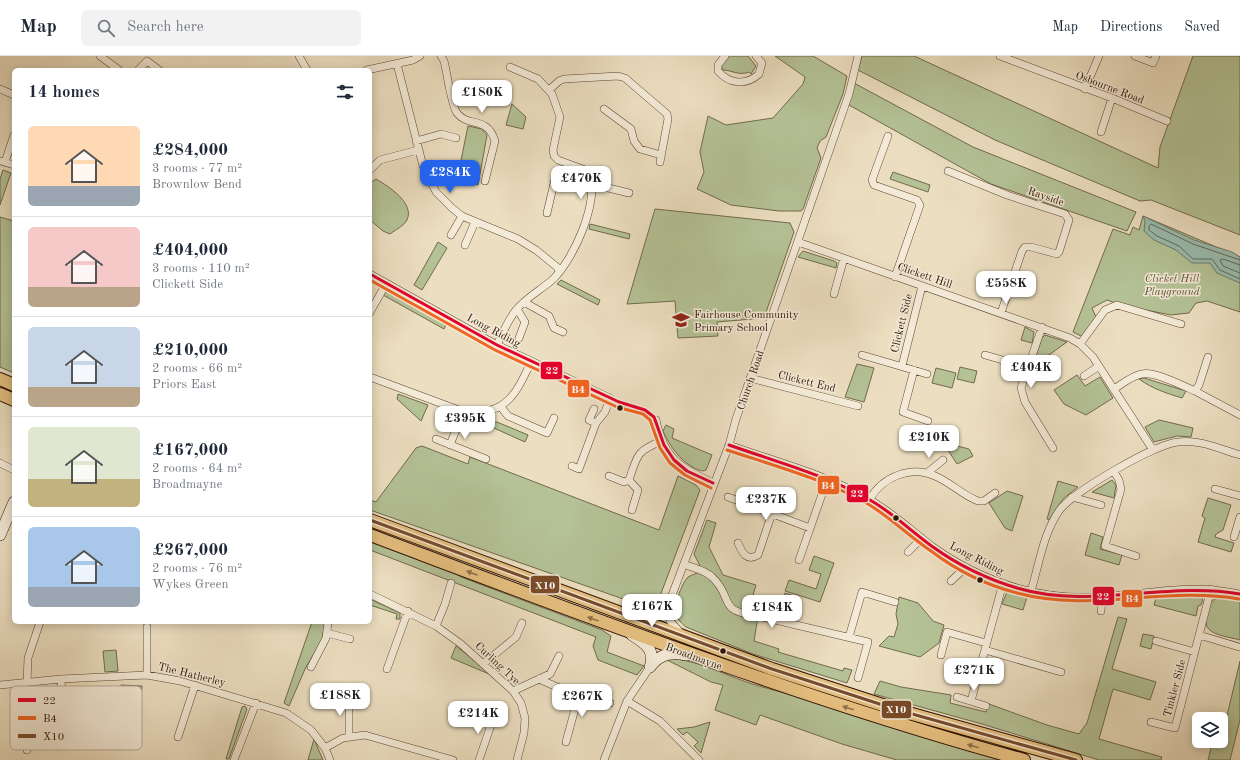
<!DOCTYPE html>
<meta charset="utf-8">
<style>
body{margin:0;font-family:"Old Standard TT",serif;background:#f2f2f3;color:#1f2937;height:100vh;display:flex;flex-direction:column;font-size:15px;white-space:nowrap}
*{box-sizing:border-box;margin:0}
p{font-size:13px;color:#747a83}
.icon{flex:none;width:22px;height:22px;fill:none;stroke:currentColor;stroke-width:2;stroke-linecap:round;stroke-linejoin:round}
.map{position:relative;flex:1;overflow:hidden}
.panel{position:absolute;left:12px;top:12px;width:360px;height:556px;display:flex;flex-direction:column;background:#fff;border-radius:6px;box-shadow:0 2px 10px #0003}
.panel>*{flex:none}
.buttons{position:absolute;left:1192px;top:656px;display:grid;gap:8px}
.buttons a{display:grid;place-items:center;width:36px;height:36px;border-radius:6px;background:#fff;box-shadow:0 2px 10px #0003;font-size:20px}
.price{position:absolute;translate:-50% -34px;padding:0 9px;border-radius:8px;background:#fff;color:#222;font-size:13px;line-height:26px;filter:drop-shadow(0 1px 2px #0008)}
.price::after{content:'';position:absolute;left:50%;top:24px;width:12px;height:9px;margin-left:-6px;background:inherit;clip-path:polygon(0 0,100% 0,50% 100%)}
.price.active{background:#2563eb;color:#fff}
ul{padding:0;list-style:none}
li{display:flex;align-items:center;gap:12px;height:100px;padding:0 16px}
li+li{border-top:1px solid #e0e1e3}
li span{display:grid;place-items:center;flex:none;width:112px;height:80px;border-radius:6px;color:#555}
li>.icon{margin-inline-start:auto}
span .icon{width:48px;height:48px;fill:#fffc;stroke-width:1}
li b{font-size:17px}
h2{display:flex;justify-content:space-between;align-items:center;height:48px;padding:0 16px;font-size:17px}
header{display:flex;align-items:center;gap:24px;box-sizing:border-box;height:56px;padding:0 20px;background:#fff;border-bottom:1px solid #e0e1e3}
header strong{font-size:19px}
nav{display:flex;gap:22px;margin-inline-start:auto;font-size:14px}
.search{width:280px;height:36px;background:#f2f2f3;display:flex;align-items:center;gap:10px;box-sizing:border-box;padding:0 14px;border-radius:6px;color:#747a83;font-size:15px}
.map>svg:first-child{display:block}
</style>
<header>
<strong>Map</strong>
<div class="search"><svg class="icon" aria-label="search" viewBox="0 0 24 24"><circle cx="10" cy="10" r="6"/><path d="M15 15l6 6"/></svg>Search here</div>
<nav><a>Map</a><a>Directions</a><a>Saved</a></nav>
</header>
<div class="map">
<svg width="1240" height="704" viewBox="0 0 1240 704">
<rect width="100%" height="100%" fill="#ecdfc1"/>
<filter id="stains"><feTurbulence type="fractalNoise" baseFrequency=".005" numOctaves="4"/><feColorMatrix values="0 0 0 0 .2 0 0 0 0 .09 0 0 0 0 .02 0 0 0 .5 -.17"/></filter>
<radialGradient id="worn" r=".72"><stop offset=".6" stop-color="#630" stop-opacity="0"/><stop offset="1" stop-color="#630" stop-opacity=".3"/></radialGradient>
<path fill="#b4c296" stroke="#716a4c" d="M729,0h19l8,10 -5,8 -2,-2c-10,4 -18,-2 -26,-2l-2,-4z
M775,0h38l34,20 -4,18 -17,43 -6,4 -3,7 4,10 -18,51 -2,2h-22l-48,-6 -34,-16 7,-17 -4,-20 8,-36 18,9 47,-7 30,-34 2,-7z
M862,0h52l244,112 2,-21 33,-91h47v179l-89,-35 -11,1 -145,-61 -137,-70z
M852,26l121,65 163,65 -9,19 -136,-47 -142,-79z
M512,48l14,13 -3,12 -17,-4z
M468,70l14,3 5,6 -9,50 -21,-5z
M3,114l8,3 -11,32v-26z
M893,116l37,13 -2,7 -38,-13z
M376,123c12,7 39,24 31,41 -3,6 -12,10 -17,14l-7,-3 -13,-11v-37z
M655,153l135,14 4,9 -30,86 -47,4 1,14 -40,2 -3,-37 -48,3z
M1143,160l97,41v55l-33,-11 -11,2 -7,10 -18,2 -50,-10 -14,-5 -15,8 4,9 -13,20 -10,-5 40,-103 17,6 3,-8 6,3z
M0,161l14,4v152l-14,-6z
M590,168l40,10 -1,5 -40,-10z
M438,186l9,6 -25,42 -8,-5z
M803,195l31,10 3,2 -1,5 -38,-11z
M561,224l39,20 -2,5 -41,-21z
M386,236h6l55,31 -3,6 -61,-34z
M1025,271l9,5 -2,11 -11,-3z
M1045,279l22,7 -35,25 10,-29z
M857,308l17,4 -10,34 -19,-5z
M960,311l17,4 -3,12 -17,-4z
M936,312l20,5 -4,15 -20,-5z
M1077,319l8,11 15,-9 13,21 -27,17 -22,-11 -10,-14z
M1144,322l42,13 -4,7c-16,-5 -29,-9 -43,-19z
M398,338l30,11 -7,16 -24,-22z
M1159,364l34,8 -2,9 -14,-1 -23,6 -9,-15z
M497,366l31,13 -3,7 -40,-18z
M666,369l8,4 -2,9 40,17 -6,15c-4,2 -7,0 -12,-2 -15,-9 -23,-20 -31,-37z
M422,390l46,18 2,-7 189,73 19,-54 18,9 4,5 -43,114 -3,3h-8l-276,-97v-10l6,2 40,-54z
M957,390l12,3 4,7 -16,8 -11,-17z
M1112,424l4,5 -2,13 -22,-6z
M1058,425l20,6 -15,12 -14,21 -2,-1z
M1007,435l16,5 -11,35 -7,-3 -16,-25z
M1208,442l23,7 -8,25 -7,4 -1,3 19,6 -3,9 -33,-10 7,-24 -3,-2z
M707,464l9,3 -7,24 14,28 33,10 -6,21 8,10 -4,25 25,8 -1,3 65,19 1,-3 8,2 -5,13 -94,-29 -67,-27c-14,-11 -12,-20 -6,-36 2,-4 4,-10 8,-14 3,-2 8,-3 11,-5l2,-4 -7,-14z
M1091,477l12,4 -3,12 22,6 -3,10 -34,-10z
M370,482l79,30 12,9 141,53 9,6 -4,16 37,14 -7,9 -39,-15 -5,-14 3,-9 -226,-87z
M814,500l20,7 -14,39 -35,-11 4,-11 27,9 5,-15 -12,-4z
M1007,536l20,5 -4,13 -21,-6z
M785,537l13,4 -8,23 -5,-2 -6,-9z
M1199,539l4,5 -2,5 -3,1 -2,10 -42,-11 2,-7z
M899,541l19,6 15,18 11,4 -5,18 -19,14 -41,-11 10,-10 5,1 4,-13 -2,-10z
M1218,541l22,4v39c-9,-3 -31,-4 -34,-16 -1,-6 3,-16 5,-22z
M370,543l30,14v6h-4l1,-5 -27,-9z
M1118,561l9,2 -15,50 44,13 -6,18 -37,-11 -14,50 63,18 -1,3h-62l-117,-36 -108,-30 6,-13 21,6 50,8 -1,8 36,9 3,-8 58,21 32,9 8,-11z
M312,566h13l-3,18 -17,29 -16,37 -5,-3z
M1143,578l11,2 -3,13 -11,-3z
M456,590l38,30 -43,-18z
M116,594l2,21 -13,1 -2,-21z
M663,602c33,0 64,19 96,28 86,23 171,49 256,74h-118l-55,-16 -82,-29 -4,10 -41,-15 8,-25 -12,-3z
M1240,605v59l-10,40h-22l5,-19 7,2 1,-2z
M121,629l21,1 -2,26 -19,-1z
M245,650l2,3 -18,50h-3l16,-52z
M710,666l-9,31 -7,-7 4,-4 -11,-10 -4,3 -6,-6 17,-2z
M314,683l9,21h-15z"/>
<path fill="#99bdaf" stroke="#6e786a" d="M1143,160l51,24 38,12 8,5v26l-23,-10 -7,-10h-18l-16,-13 -22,-10 -10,-9 1,-10z"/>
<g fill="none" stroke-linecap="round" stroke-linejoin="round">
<path stroke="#646759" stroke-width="1" d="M1240,204l-47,-16 -42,-20 -2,2v4l8,6 22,10 14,13h19l8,11 20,9
M1240,209l-17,-6 -3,1 3,6 17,7"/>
<g stroke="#5e4432" stroke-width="8">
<path id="street" d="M100,0l19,14
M299,0l8,14
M441,0l3,5c3,11 7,44 13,52 11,15 30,2 38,28l-10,40
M725,0l-7,9v6c11,13 28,15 41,3l3,-11 -6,-7
M1000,0l112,42 55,23
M1135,0l18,7 3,-7
M397,8l26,102 13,26 16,16 10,8 56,23 18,11 21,17 2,4
M138,14l9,-9 12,9
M367,14l46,-10 7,-4
M0,33l14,6
M1085,33l14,-33
M549,34l10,-9 5,-2 54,-3 7,2 42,36 1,5 -8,43
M604,53l27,20 3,12 6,8 21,6
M1101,76l11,-34
M888,80l-16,44 2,5 43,15 3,5 -25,72
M416,85l25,-7 15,4
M1,105l13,4
M5,106l9,-27
M371,113l9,-9 38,-10
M948,115l59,24 58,19 4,6 -10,32 -2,2 -26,-7h-6l-3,4 -21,62
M592,128l37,9
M547,157l8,-34 37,9
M451,179l11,-19
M798,186l272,96 10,6 13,13 60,93
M465,189l10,-23
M370,218l127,71 113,53 -5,14 -9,11 -17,46 -7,-3
M834,238l10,-36
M524,246l25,14 5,12 9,4
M517,253l8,13 -6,16
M370,256l16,-28
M1042,271l-21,61 4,14 28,46
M1080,288l25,-34 12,-5 64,19
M497,289c5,-11 11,-25 19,-35 10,-12 23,-19 35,-29 22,-19 51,-83 37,-110l-30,-11 -4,-4 -1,-6 7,-33 -8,-23 -14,-15 -28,-12
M862,299l65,19
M985,299l42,12
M902,310l20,-80
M914,314l-11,42 25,9
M1084,320l15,-10
M370,321l97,36c40,1 49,-19 64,-51
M750,322l108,28
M1114,333c8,-5 19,-14 28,-15 13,-3 41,12 53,17l4,-6 9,-28
M1195,335l45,24
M501,351l7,9 39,17 7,-15
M594,353l-5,11 7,3
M656,364c8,39 24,47 57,63
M436,383l50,20
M450,389l13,-33
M729,389c44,16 102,31 141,55 23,13 42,31 63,47 25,18 54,32 84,41 25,7 50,10 75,9 53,-1 93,-15 148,-3
M0,407l14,7
M1114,416l5,8 2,9 -16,57 31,10
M927,417l16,-13
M609,420l15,6 5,-2
M1215,433l25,7
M728,441l82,31
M1072,441l29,8
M870,443c12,-22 41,-34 65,-23 15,6 27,19 43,25h6l11,-8
M632,454l6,-20 -9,-10c9,-26 7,-28 32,-39
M1234,481l6,-20
M738,487c4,9 8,19 20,12l14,-42
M908,496l14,-14
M799,504l28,-80
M684,508c9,4 21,6 28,13 23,21 3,34 46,39l110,26 -10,36
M951,525l15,-14
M1031,535c8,-26 12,-57 28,-80 13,-19 96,-67 119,-69 21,-3 42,7 62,13
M370,538l66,32 25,18 52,47 8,12 4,15 -1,15 -7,27
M669,549l1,16 10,11
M1101,555l1,-15
M643,562c14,1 20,-4 26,-15l60,-158 7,-26 113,-325 9,-38
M436,570l9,-22 6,-21
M147,571v48
M327,577l23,6
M1199,579l40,12
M849,581l13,-45 33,10
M1156,585l39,11
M985,594l76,22
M941,599l6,-23 39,11
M483,608l33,-27 6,-14
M311,611l15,-29 2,-16
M387,613l21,-58
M539,623l36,16 11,-1 24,9
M27,626l1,-24 12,-36
M0,629l61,-6 86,-4 33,6 106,32 25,17 14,18 5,12
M513,635l37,-17 9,-18
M957,641l29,9
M627,645l33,20 39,39
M971,645l32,-118
M468,657l24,9 -13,38
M1151,666l24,6 36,-139
M349,680v-38
M178,681l17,-52
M566,686l10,-37 -1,-10
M325,692l18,-10 22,-3 88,25
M27,694l-1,-29 3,-2 34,-4 -2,-36
M234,704l22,-57
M604,704l23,-59 23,-34"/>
</g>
<g stroke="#2e1103" stroke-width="12">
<path id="secondary" d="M0,479l14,-33
M632,579c13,8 24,15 18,32
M650,611c10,-14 22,-15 37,-12"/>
</g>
<g stroke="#2e1103" stroke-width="14">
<path id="primary" d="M0,323l14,6
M0,338l14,6
M370,464l402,149 126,41 178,50
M370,479c216,81 431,164 654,225"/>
</g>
<use href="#street" stroke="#f3ead7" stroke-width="7"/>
<use href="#secondary" stroke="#f3ead7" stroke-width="11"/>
<use href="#primary" stroke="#e6c080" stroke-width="12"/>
<g stroke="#f3ead7" stroke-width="6">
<path id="bus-1" d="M370,218l127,71 122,57 26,8 9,7 10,28 10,15 13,11 26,12
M729,389c48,17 97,30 141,55 23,13 42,32 63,47 25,18 54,32 84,41 74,22 148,-7 223,6"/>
</g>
<g stroke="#f3ead7" stroke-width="6">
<path id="bus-2" d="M370,224l125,70 122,57 26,7 7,6 10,28 10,15 15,12 26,13
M727,394c48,16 97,29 141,54 23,14 41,32 63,47 25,19 55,34 86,42 74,20 148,-7 222,6"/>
</g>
<g stroke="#f3ead7" stroke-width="6">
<path id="bus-3" d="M370,464l402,149 126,41 178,50"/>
</g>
<use href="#bus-1" stroke="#e4002b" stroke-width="3"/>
<use href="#bus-2" stroke="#f26522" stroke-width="3"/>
<use href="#bus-3" stroke="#7a4b2a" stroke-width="3"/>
</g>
<defs><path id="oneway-solid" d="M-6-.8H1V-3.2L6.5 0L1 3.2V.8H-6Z"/></defs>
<g fill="#937148">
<use href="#oneway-solid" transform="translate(472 517) rotate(-159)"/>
<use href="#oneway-solid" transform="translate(593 563) rotate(-160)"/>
<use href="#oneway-solid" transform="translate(848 652) rotate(-162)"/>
<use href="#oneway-solid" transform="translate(973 690) rotate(-164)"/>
</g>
<defs>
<g id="school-bare" transform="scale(1.38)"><path d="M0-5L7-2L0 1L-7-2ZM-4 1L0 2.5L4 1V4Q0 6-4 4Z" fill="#8f2418" stroke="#f3ead7" stroke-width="2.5" paint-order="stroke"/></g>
</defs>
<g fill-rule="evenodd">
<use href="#school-bare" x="681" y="264"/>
</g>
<g fill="#2e1103" stroke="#f3ead7" stroke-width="1.5">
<circle cx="620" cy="352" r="3.5"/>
<circle cx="896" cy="462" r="3.5"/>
<circle cx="980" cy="524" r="3.5"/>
<circle cx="723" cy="595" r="3.5"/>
</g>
<g text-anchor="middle" stroke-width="3" stroke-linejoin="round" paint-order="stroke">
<g font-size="11" fill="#2e1103" stroke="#f3ead7">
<text transform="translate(1110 31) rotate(21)" y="4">Osbourne Road</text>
<text transform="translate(1046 140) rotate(19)" y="4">Rayside</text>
<text transform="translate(925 219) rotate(19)" y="4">Clickett Hill</text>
<text transform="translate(901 267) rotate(-76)" y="4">Clickett Side</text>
<text transform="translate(494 274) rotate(28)" y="4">Long Riding</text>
<text transform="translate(750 324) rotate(-71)" y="4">Church Road</text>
<text transform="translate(807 325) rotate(14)" y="4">Clickett End</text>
<text transform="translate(977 502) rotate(27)" y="4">Long Riding</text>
<text transform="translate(694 600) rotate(20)" y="4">Broadmayne</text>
<text transform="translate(498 607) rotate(43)" y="4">Curling Tye</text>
<text transform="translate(192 618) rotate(14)" y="4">The Hatherley</text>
<text transform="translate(1174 632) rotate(-75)" y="4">Tinkler Side</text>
</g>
<g font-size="11" font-style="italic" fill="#5d4f36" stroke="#f3ead7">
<text x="1172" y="226">Clicket Hill<tspan x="1172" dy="13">Playground</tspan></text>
</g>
<g font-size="11" fill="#2e1103" stroke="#f3ead7" text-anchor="start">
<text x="694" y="262">Fairhouse Community<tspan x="694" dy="13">Primary School</tspan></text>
</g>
</g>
<rect x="10" y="630" width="132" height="64" rx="6" fill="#f3ead7" stroke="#b8a997" stroke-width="1"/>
<rect x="18" y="642" width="18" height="4" fill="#e4002b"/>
<rect x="18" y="660" width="18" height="4" fill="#f26522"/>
<rect x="18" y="678" width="18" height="4" fill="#7a4b2a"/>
<g font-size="11" fill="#2e1103">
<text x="43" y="648">22</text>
<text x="43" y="666">B4</text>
<text x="43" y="684">X10</text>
</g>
<g stroke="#f3ead7" stroke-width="1.5">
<rect x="540" y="305" width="23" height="19" rx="4" fill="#e4002b"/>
<rect x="567" y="323" width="23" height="19" rx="4" fill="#f26522"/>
<rect x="817" y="419" width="23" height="20" rx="4" fill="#f26522"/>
<rect x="846" y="428" width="23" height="19" rx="4" fill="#e4002b"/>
<rect x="530" y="519" width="30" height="19" rx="4" fill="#7a4b2a"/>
<rect x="1092" y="530" width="23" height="20" rx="4" fill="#e4002b"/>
<rect x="1121" y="533" width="22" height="19" rx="4" fill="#f26522"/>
<rect x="881" y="644" width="31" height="19" rx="4" fill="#7a4b2a"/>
</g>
<g font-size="11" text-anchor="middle" font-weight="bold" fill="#fff">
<text x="552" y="318">22</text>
<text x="578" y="337">B4</text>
<text x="828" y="433">B4</text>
<text x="857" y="441">22</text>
<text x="545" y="533">X10</text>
<text x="1103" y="544">22</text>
<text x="1132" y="546">B4</text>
<text x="896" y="657">X10</text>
</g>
<rect width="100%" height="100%" filter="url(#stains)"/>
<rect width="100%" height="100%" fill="url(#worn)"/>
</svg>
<div class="buttons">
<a><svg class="icon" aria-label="layers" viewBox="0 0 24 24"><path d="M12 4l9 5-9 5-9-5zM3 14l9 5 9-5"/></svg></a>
</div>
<b class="price" style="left:482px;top:58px">£180K</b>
<b class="price active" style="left:450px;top:138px">£284K</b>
<b class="price" style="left:581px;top:144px">£470K</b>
<b class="price" style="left:1006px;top:249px">£558K</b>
<b class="price" style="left:1031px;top:333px">£404K</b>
<b class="price" style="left:465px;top:384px">£395K</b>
<b class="price" style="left:929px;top:403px">£210K</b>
<b class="price" style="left:766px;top:465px">£237K</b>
<b class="price" style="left:652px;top:572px">£167K</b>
<b class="price" style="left:772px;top:573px">£184K</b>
<b class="price" style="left:974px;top:636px">£271K</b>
<b class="price" style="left:340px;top:661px">£188K</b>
<b class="price" style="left:582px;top:662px">£267K</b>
<b class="price" style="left:478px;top:679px">£214K</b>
<section class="panel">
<h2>14 homes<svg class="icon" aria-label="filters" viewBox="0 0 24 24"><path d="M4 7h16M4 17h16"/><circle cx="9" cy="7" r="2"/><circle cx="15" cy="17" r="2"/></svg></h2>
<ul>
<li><span style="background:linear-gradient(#ffd9b3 75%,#9aa5b1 0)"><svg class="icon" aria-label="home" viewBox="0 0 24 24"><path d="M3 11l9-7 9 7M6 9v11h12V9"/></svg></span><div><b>£284,000</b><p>3 rooms · 77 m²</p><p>Brownlow Bend</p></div></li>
<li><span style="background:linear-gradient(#f6c9c9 75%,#b9a48a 0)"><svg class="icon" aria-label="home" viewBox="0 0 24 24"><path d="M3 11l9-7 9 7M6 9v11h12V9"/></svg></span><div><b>£404,000</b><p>3 rooms · 110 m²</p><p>Clickett Side</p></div></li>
<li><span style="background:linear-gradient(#c9d6e8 75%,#b9a48a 0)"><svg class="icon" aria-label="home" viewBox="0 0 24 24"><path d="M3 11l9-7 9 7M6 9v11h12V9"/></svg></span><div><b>£210,000</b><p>2 rooms · 66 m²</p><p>Priors East</p></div></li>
<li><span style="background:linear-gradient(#dfe7d0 65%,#c2b280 0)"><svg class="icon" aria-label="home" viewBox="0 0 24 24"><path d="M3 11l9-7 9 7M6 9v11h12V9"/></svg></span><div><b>£167,000</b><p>2 rooms · 64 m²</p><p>Broadmayne</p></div></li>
<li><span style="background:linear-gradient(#a9c7e8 75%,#9aa5b1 0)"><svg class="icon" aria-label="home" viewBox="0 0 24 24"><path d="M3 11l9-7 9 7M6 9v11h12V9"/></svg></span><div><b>£267,000</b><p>2 rooms · 76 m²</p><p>Wykes Green</p></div></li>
</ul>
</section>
</div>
